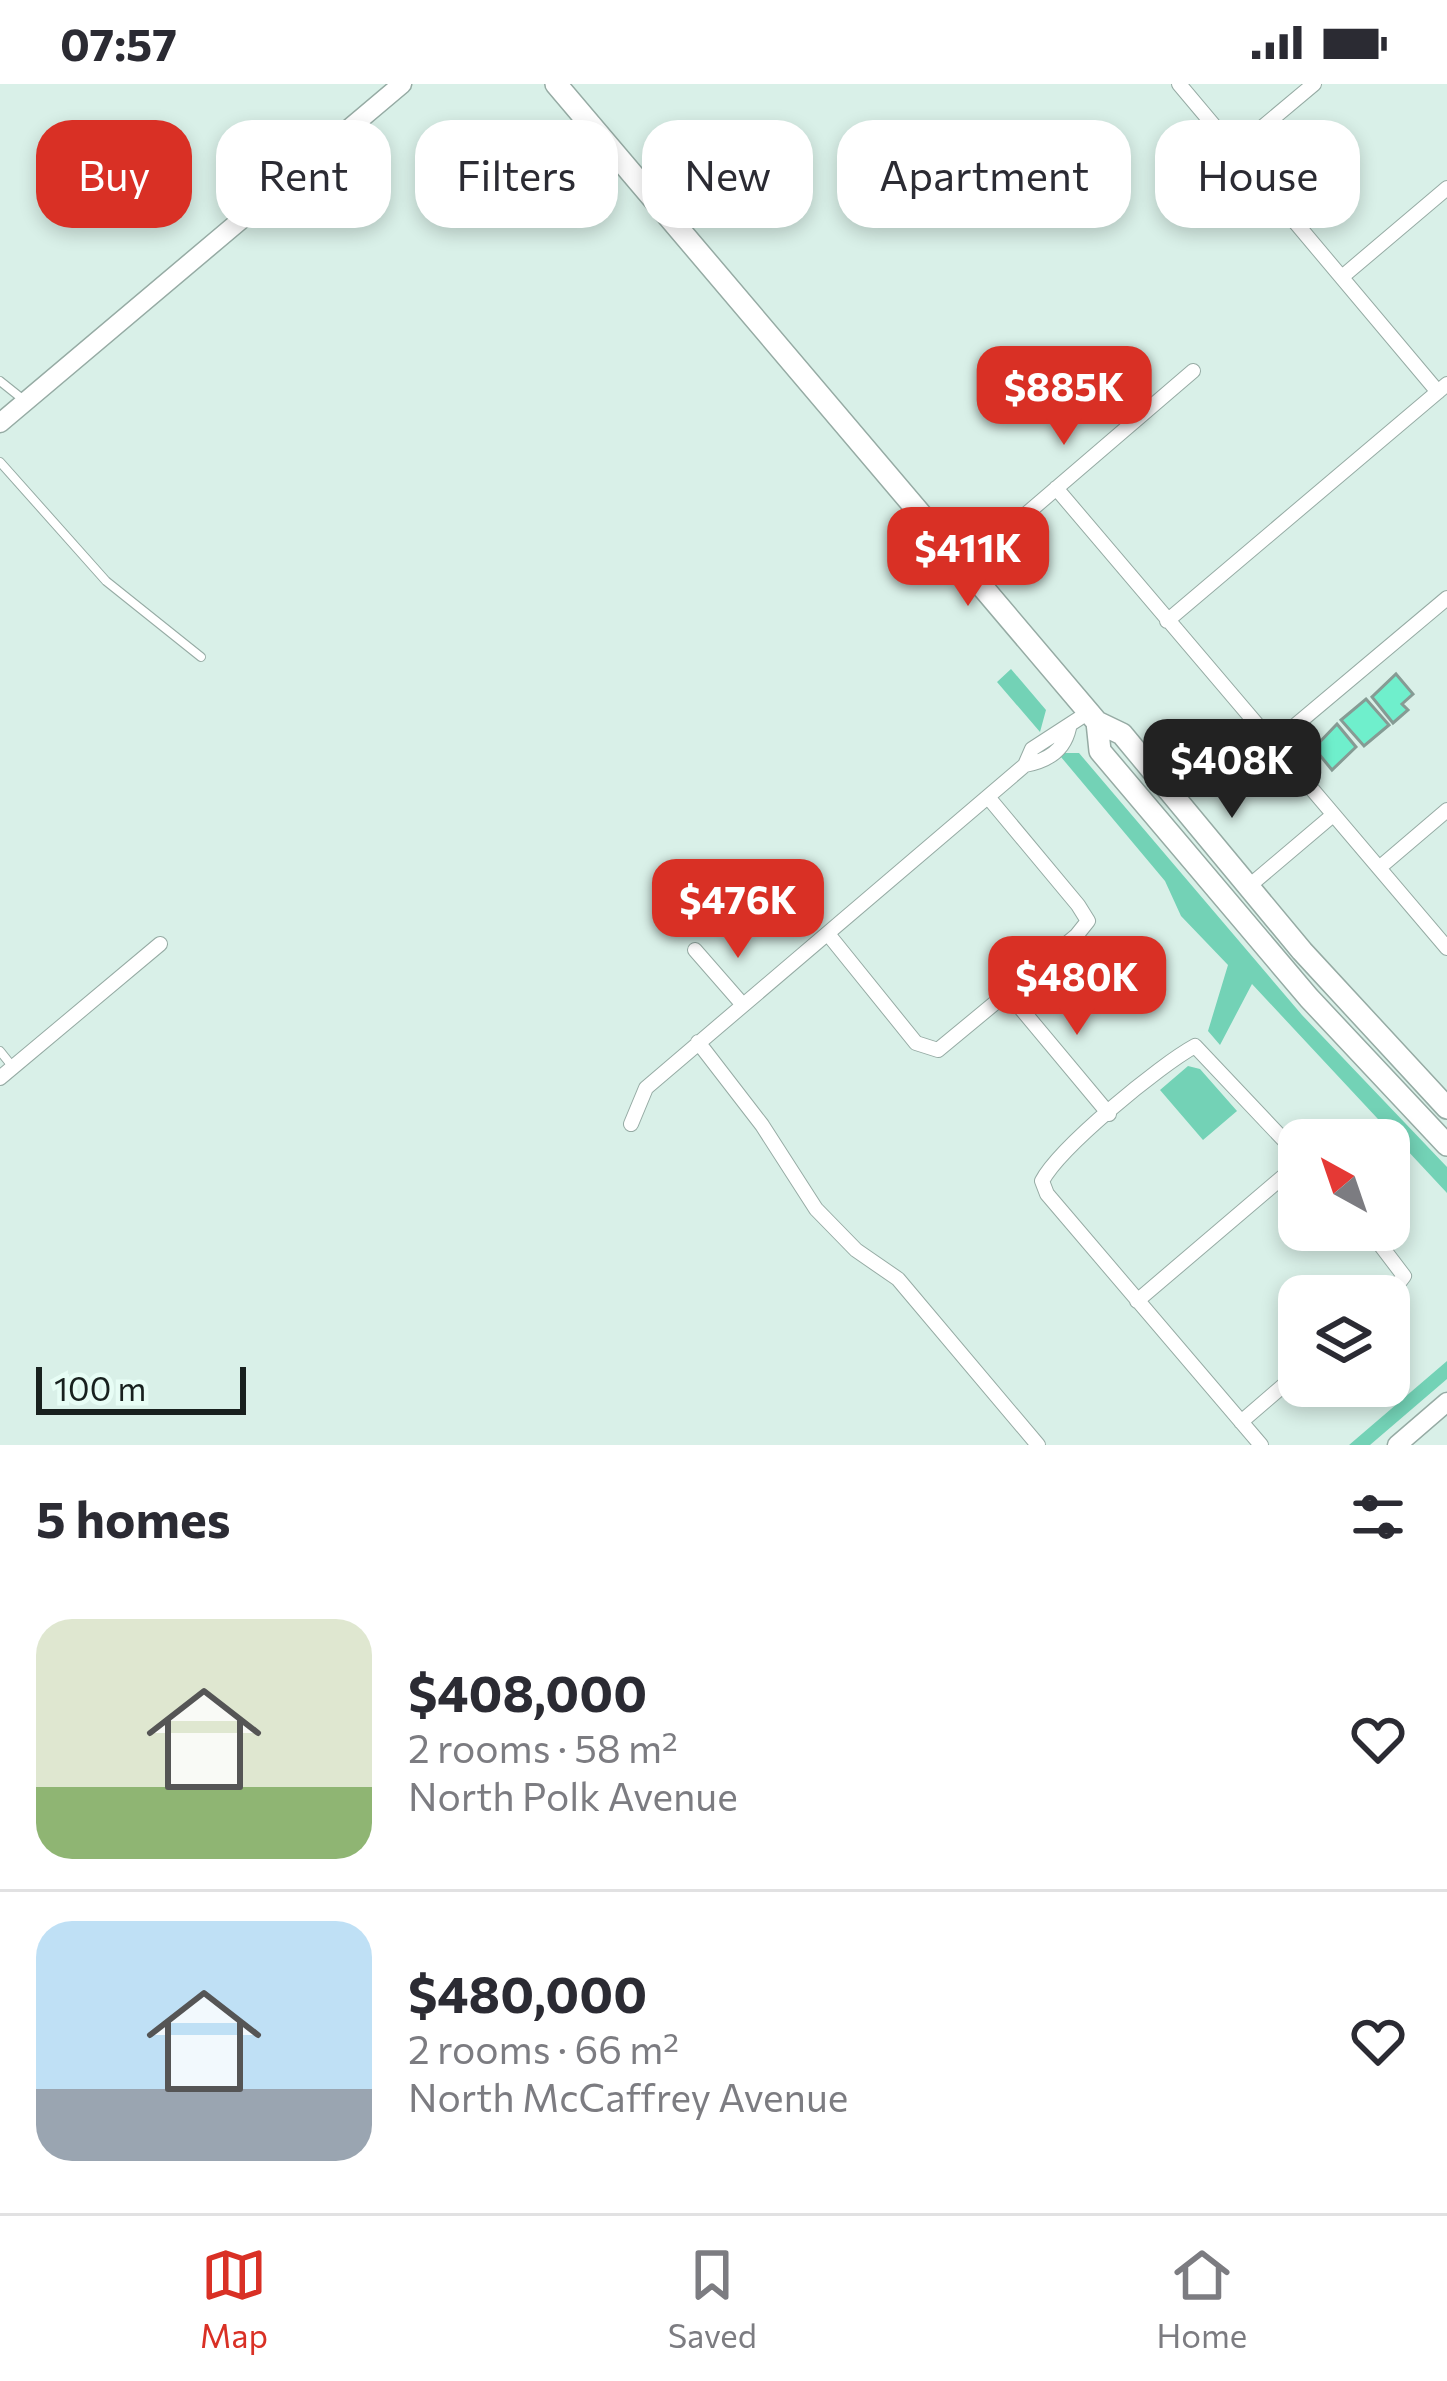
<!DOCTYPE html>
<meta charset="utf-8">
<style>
body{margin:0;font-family:Commissioner,sans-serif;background:#f2f2f3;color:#2b2b33;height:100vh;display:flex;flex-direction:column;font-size:45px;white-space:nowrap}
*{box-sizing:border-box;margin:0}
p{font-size:39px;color:#7c7c81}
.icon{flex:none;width:66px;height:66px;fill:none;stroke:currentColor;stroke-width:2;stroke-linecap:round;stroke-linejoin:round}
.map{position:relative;height:1361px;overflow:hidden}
.drawer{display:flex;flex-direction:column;background:#fff;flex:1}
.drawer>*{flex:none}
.top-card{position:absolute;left:36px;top:36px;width:1377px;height:108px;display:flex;gap:24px}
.needle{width:78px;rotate:320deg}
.tools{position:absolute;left:1278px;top:1035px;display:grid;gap:24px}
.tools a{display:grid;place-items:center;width:132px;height:132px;border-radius:24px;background:#fff;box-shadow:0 6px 18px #0003;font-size:60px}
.scale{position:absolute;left:36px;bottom:30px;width:210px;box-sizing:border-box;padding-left:12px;border:6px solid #18201e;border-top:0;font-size:33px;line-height:42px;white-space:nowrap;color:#18201e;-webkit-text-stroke:9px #e7fdf5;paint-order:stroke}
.price{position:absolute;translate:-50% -102px;padding:0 27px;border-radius:24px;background:#d93025;color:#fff;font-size:39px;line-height:78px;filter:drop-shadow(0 3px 6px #0008)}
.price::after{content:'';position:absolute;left:50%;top:72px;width:36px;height:27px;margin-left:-18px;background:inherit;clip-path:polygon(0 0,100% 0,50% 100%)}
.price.active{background:#222;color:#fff}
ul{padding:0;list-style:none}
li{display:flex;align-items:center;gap:36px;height:300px;padding:0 36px}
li+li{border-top:3px solid #e1e1e2}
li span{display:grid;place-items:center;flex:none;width:336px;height:240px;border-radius:36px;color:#555}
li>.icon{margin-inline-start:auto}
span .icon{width:144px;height:144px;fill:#fffc;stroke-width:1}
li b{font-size:51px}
h2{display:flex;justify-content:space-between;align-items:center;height:144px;padding:0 36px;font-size:51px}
.pill{padding:0 42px;border-radius:36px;background:#fff;box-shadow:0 6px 18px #0003;font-size:42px;line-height:108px}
.pill.active{background:#d93025;color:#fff}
.status{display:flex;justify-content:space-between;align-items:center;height:84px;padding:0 60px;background:#fff;direction:ltr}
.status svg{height:33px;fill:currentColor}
.dock{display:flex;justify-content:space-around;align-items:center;height:168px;border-top:3px solid #e1e1e2;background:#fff;font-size:33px;color:#7c7c81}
.dock a{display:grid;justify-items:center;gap:6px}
.dock .active{color:#d93025}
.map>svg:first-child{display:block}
</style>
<div class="status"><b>07:57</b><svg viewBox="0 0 49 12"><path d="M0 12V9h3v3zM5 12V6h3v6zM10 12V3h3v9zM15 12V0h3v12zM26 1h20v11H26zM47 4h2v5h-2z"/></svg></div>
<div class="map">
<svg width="1447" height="1361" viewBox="0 0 1447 1361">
<rect width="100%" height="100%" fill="#d9f0e8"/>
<path fill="#73d2b6" d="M1011,585l35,41 -6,22 -43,-50z
M1065,669h14l223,262 145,152v26l-195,-209 -32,61 -12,-14 20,-66 -47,-49 -16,-35 -104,-124z
M1188,982l12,3 37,42 -34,29 -43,-50z
M1447,1277v18l-77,66h-21z"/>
<path fill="#6fefcc" stroke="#869b94" stroke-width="3" d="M1396,590l17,20 -11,10 6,6 -15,13 -21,-26z
M1366,615l23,26 -25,21 -23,-26z
M1337,640l19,23 -24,23 -18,-22z"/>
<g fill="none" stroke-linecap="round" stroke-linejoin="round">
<g stroke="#96aba4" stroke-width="10">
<path id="service" d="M0,297l25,20
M0,378l106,119 95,76
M0,967l12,15"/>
</g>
<g stroke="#96aba4" stroke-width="16">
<path id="minor" d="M1179,0l259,308
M1235,66l79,-66
M1342,193l105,-89
M1056,404l391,460
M968,480l225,-193
M1167,537l280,-237
M1069,644c-5,23 -22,33 -44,37l7,-16 57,-37
M1272,661l175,-147
M1379,784l68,-58
M1248,803l85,-72
M828,850l88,109 22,7 138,-114 12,-15 -10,-16 -90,-108
M695,866l48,55
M1008,909l101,121
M698,958l64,83 54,84 40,41 42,29 140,166
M0,994l160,-134
M631,1040l15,-36 379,-323
M1369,1146l35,46 -15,20
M1137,1217l162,-138
M1241,1338l58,-50
M1261,1361l-214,-251 -5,-13c18,-34 118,-116 153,-135l104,110"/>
</g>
<g stroke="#96aba4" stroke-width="21">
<path id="tertiary" d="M0,339l402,-339
M1397,1361l50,-43"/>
</g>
<g stroke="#96aba4" stroke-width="24">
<path id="secondary" d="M556,0l541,638 25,12 180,217 145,157
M1097,638l3,29 209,247 138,147"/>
</g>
<use href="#service" stroke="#fff" stroke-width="8"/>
<use href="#minor" stroke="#fff" stroke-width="14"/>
<use href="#tertiary" stroke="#fff" stroke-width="18"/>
<use href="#secondary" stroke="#fff" stroke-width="21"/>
</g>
</svg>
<div class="tools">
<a><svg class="needle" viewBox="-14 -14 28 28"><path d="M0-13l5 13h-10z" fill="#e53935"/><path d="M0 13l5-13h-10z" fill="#7c7c81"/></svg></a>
<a><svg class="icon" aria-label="layers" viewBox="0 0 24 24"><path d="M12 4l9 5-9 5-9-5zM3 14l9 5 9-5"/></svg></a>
</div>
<div class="scale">100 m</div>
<b class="price" style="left:1064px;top:364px">$885K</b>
<b class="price" style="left:968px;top:525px">$411K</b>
<b class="price active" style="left:1232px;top:737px">$408K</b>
<b class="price" style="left:738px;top:877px">$476K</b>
<b class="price" style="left:1077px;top:954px">$480K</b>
<div class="top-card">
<a class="pill active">Buy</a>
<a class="pill">Rent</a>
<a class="pill">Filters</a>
<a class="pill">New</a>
<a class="pill">Apartment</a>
<a class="pill">House</a>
</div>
</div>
<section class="drawer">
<h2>5 homes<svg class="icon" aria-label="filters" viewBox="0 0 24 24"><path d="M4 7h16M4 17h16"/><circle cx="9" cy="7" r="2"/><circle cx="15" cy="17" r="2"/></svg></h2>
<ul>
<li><span style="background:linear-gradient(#dfe7d0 70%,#8fb573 0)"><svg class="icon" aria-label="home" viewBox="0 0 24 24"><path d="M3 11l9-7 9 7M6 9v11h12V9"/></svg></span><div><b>$408,000</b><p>2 rooms · 58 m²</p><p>North Polk Avenue</p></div><svg class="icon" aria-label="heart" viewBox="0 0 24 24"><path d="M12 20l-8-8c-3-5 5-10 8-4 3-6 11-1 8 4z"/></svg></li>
<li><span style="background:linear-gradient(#bfe0f5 70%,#9aa5b1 0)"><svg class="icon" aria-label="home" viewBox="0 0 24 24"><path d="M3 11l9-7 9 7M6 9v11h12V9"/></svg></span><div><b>$480,000</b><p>2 rooms · 66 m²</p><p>North McCaffrey Avenue</p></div><svg class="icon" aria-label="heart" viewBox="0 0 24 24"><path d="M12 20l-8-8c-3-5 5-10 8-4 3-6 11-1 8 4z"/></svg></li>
</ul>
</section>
<nav class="dock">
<a class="active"><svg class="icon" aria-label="map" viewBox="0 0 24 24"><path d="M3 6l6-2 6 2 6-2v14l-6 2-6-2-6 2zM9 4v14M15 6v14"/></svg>Map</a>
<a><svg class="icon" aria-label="saved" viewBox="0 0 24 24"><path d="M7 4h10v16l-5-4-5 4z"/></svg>Saved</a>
<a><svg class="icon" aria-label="home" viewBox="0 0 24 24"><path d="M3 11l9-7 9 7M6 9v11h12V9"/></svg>Home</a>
</nav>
